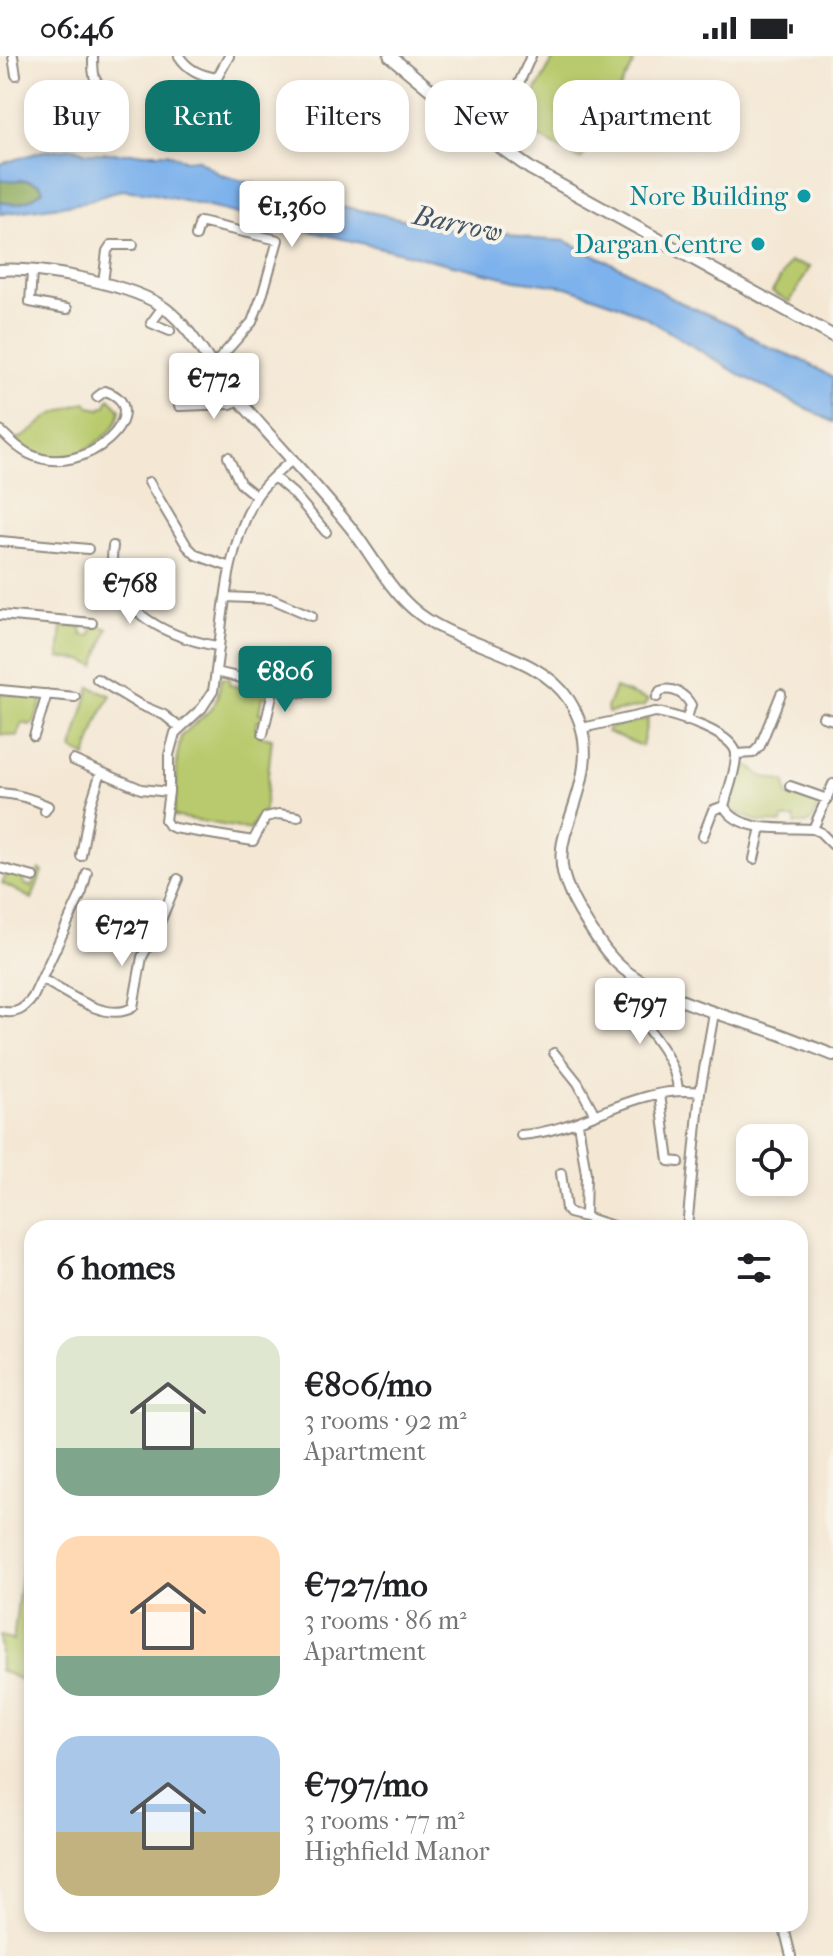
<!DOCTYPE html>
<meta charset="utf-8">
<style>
body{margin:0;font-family:"IM FELL French Canon",serif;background:#f6f6f6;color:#202124;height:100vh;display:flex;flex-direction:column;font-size:30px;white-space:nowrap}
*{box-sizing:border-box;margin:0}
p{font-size:26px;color:#757577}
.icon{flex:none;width:44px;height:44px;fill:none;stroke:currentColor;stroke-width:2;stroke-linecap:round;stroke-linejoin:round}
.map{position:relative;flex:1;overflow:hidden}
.sheet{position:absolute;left:24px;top:1164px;width:784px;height:712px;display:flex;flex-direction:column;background:#fff;border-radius:24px;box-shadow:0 4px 12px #0003}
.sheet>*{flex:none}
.guide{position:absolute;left:24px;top:24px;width:786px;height:72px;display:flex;gap:16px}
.tools{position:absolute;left:736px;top:1068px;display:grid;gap:16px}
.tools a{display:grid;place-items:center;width:72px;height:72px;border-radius:16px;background:#fff;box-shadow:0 4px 12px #0003;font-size:40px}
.price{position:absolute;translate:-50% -68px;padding:0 18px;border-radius:8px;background:#fff;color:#222;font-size:26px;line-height:52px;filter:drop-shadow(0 2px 4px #0008)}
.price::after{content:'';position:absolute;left:50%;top:48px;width:24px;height:18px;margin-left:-12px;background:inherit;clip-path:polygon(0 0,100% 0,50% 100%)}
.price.on{background:#0f766e;color:#fff}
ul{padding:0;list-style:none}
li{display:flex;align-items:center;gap:24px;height:200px;padding:0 32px}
li span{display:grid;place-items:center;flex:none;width:224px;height:160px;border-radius:24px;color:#555}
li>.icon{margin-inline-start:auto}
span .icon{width:96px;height:96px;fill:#fffc;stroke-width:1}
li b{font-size:34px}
h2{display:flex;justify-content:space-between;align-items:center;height:96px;padding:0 32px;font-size:34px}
.pill{padding:0 28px;border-radius:24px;background:#fff;box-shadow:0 4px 12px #0003;font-size:28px;line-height:72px}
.pill.on{background:#0f766e;color:#fff}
.status{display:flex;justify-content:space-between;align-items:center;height:56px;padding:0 40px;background:#fff;direction:ltr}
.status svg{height:22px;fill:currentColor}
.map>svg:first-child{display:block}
</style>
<div class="status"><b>06:46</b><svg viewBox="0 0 49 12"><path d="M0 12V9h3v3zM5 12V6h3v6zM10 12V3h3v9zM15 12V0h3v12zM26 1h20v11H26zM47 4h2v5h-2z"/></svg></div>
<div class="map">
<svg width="833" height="1900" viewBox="0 0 833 1900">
<rect width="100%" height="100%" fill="#f7f3e8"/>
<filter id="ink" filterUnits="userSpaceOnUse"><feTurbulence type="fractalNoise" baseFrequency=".0125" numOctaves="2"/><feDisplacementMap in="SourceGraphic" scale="16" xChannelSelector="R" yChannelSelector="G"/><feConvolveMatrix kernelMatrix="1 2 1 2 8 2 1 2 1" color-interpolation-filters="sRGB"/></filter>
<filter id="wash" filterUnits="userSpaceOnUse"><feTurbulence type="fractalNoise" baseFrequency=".006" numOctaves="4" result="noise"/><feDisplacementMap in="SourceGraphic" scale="32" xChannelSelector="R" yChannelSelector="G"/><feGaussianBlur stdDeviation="1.8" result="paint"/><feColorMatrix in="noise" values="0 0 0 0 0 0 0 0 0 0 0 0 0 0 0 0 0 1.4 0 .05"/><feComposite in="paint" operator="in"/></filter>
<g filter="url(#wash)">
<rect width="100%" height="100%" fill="#f4e8d5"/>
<path fill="#b8ca6d" stroke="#727a4c" stroke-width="2" d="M555,0h67l12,7 -53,97 -64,-35z
M790,206l20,5 -20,35 -18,-10z
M109,342l11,11c-1,14 -8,22 -20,31 -30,24 -57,22 -87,-1 15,0 24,-15 37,-23 11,-6 24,-10 36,-14l4,5 10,2 6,-3z
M62,570l19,1 1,8 9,1 2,-10 15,2 -13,38 -13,-6 -23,-2z
M221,622l9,1 -1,6 16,3 2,-5 21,8v6h-6l-3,16 6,1 -3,6 -6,2v6l4,8 12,2 -8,75 -7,5 -7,12 -77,-14 3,-23 1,-35 4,-22 29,-26 7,-11z
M90,631l21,8 -13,25 -12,37 -14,-8z
M615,632l33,12 -4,6 -36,7 -1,-5z
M0,637l35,3 7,5 -8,22 -4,2 -8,-2 -5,13 -17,-2z
M648,662l-6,28 -35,-14 1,-4z
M745,707l17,13 23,6 2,14 5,2 3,-6 9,2 -2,5 8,3 1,-5 8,4 -6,18 -6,5h-12v-6h-12l-1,5 -23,-1 -28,-11 -2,-8 4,-19 6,1 3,-13 -3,-1 2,-7z
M39,813l3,2 -10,28 -30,-16 5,-10 15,3 2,8 8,3z
M32,1430v199l-32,-15v-35l13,6z"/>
<path fill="#92ae60" stroke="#5e6c46" stroke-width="2" d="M26,124l13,4 4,6c-12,10 -28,18 -43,11v-20z"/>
<path fill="#7eb2ec" stroke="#546e8c" stroke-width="2" d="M74,92l13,5h80l18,7 12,-1 24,16 91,25 153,32h41l27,7 33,2 64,31 45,28 60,26 27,18 44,18 27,16v44l-93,-47 -97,-59 -27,-12 -49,-17 -51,-7 -366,-87 -29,-3 -39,13 -82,11v-13c15,7 32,-1 43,-11l-3,-6 -14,-4 -26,1v-17l43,-13z"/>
</g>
<g filter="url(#ink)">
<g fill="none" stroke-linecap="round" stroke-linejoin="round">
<g stroke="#908a80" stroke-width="12">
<path id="minor" d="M13,0l3,19
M93,0c0,24 0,29 23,36
M179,0c9,14 21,19 38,22
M201,70l-8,-4 36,-66
M493,86l38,-86
M196,180l4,-14 78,18 -15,53 -11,29 -40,45
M32,216l-2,30 37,7
M103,227l4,-32 4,-6h22
M163,251l-12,16 19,8
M179,350l52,-2 8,-4
M0,374c9,9 17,18 29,24 57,28 130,-46 76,-63l-8,6
M228,401l12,26 16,13
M293,403c-12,11 -30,25 -38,40 -33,59 -31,128 -42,192l-11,17 -27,25 -6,22v37l-4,28 3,5 6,3 79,13 13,-24 13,-3 19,3
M274,421l20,17 32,38
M149,426l38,64 9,9 34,12
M0,485l88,8
M113,490c-9,62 53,91 104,100
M226,541l46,2 40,17
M0,559l92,8
M216,616l88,21
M97,623l43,26 24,10 15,12
M0,634l75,7
M657,641l3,-6c12,-5 25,3 31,14l-5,16
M823,661l10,3
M582,672l73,-16c18,2 82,22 81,43 0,16 -8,35 -12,51 15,28 62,21 89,23l20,-45
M263,678l11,-47
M34,680l13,-42
M737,698l16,-1 7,-7 21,-52
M73,704l68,29 28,3
M790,730l37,13
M0,737c18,1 31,5 48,13l-3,5
M813,773l7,3 13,13
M703,780l10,-26 11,-4
M81,800l9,-50 11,-34
M754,803l7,-32
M0,812l34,9
M42,923c24,13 65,45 91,28l9,-50 14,-25 22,-53
M626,940c16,32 48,56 52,93
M0,955c15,4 24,-1 33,-14l49,-105 5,-19
M554,997l24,30 16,30
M660,1038l9,67 10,1
M578,1067l8,51 -1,43 34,11
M521,1079c62,-4 115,-51 179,-43
M561,1117l5,36 3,4 16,4
M687,1172l13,-136 14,-79
M783,1868l8,32"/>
</g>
<g stroke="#908a80" stroke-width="14">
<path id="tertiary" d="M0,214c37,-4 136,15 166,39 26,20 42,54 63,79 40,49 86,94 125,144 19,25 34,55 58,76 44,40 124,42 157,92 30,47 11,87 -4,134 -9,30 0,52 15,78 10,16 20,33 33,47 28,32 102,54 143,67 26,8 51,19 77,29"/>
</g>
<g stroke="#908a80" stroke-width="15">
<path id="secondary" d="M390,0l107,89 34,24 302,167"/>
</g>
<use href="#minor" stroke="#fff" stroke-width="8"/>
<use href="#tertiary" stroke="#fff" stroke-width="10"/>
<use href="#secondary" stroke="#fff" stroke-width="11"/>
</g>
</g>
<g fill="#0f9aa8" stroke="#f7f3e8" stroke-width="3">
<circle cx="804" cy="140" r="8"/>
<circle cx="758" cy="188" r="8"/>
</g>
<g text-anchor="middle" stroke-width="8" stroke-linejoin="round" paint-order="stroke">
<g font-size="26" fill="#0d838f" stroke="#f7f3e8" text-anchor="end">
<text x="788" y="149">Nore Building</text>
<text x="742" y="197">Dargan Centre</text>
</g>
<g font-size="28" font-style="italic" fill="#445465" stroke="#f7f3e8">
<text transform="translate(458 167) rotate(12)" y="10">Barrow</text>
</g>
</g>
</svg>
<div class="tools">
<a><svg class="icon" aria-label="locate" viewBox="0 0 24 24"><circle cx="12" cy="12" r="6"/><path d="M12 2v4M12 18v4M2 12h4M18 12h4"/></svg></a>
</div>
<b class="price" style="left:292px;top:193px">€1,360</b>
<b class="price" style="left:214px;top:365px">€772</b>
<b class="price" style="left:130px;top:570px">€768</b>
<b class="price on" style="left:285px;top:658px">€806</b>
<b class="price" style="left:122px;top:912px">€727</b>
<b class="price" style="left:640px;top:990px">€797</b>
<div class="guide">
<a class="pill">Buy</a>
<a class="pill on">Rent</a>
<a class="pill">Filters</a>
<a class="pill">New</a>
<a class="pill">Apartment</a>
</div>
<section class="sheet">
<h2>6 homes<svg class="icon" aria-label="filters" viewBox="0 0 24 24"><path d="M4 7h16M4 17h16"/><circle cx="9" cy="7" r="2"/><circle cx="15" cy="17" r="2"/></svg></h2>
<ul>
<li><span style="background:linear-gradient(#dfe7d0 70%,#7fa58c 0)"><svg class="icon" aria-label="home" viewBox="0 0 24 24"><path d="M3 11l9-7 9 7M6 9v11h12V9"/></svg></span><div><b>€806/mo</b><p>3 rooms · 92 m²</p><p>Apartment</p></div></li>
<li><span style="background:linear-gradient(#ffd9b3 75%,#7fa58c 0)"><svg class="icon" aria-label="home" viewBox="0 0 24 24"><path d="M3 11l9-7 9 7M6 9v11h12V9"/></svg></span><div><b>€727/mo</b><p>3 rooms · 86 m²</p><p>Apartment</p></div></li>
<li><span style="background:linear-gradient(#a9c7e8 60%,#c2b280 0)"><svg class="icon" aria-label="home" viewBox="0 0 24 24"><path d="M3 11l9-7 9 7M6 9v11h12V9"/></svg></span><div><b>€797/mo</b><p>3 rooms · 77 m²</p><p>Highfield Manor</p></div></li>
</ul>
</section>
</div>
